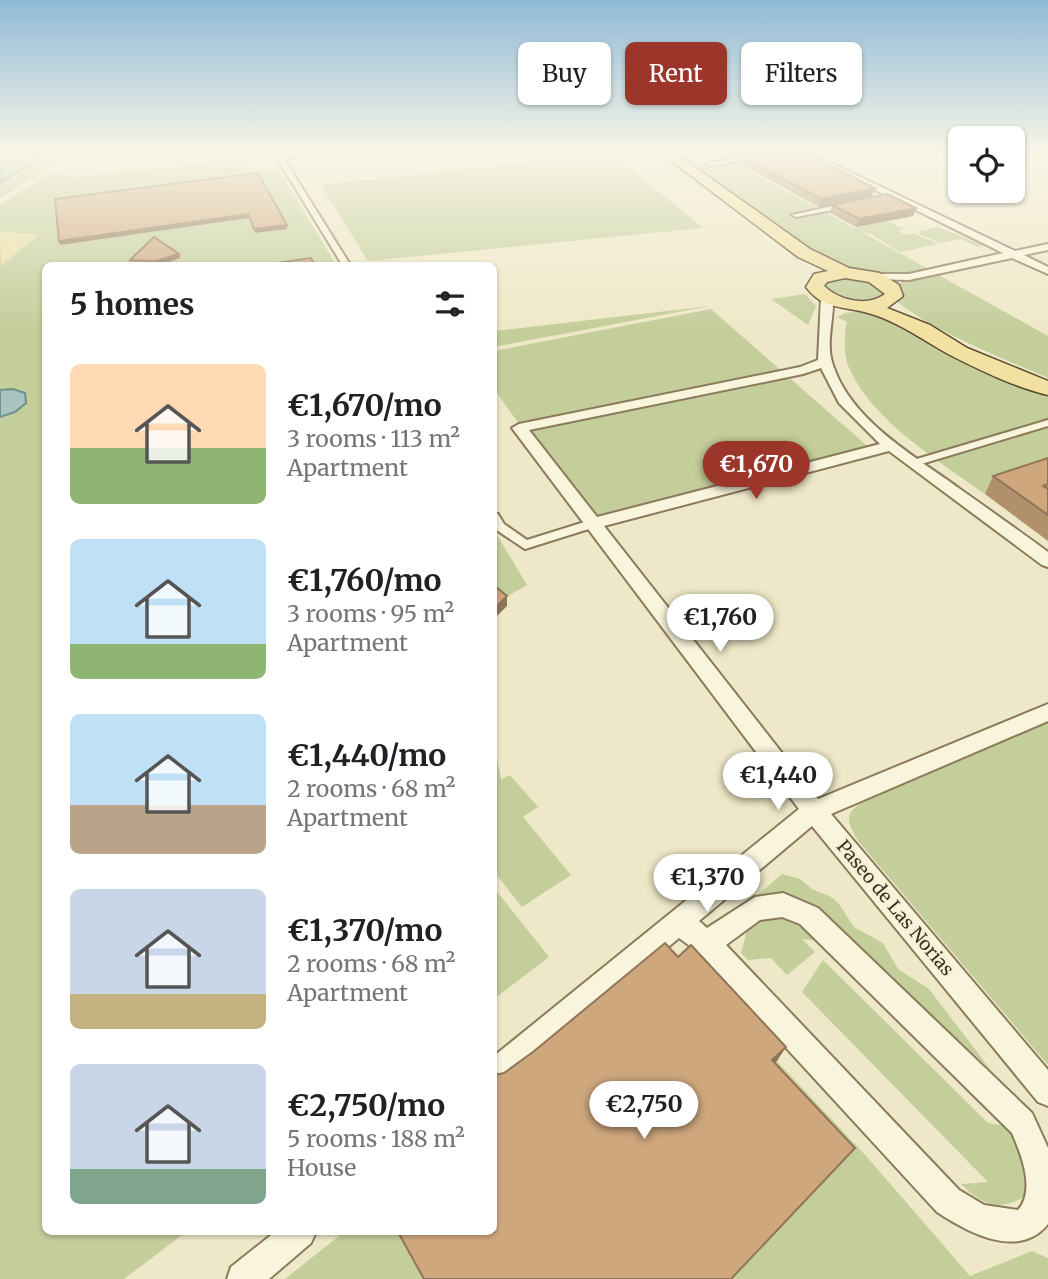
<!DOCTYPE html>
<meta charset="utf-8">
<style>
body{margin:0;font-family:Merriweather,serif;background:#f6f6f6;color:#202124;height:100vh;display:flex;flex-direction:column;font-size:26px;white-space:nowrap}
*{box-sizing:border-box;margin:0}
p{font-size:23px;color:#757577}
.icon{flex:none;width:38px;height:38px;fill:none;stroke:currentColor;stroke-width:2;stroke-linecap:round;stroke-linejoin:round}
.map{position:relative;flex:1;overflow:hidden}
.panel{position:absolute;left:42px;top:262px;width:455px;height:973px;display:flex;flex-direction:column;background:#fff;border-radius:10px;box-shadow:0 2px 5px #0004}
.panel>*{flex:none}
.guide{position:absolute;left:518px;top:42px;width:424px;height:63px;display:flex;gap:14px}
.fabs{position:absolute;left:948px;top:126px;display:grid;gap:14px}
.fabs a{display:grid;place-items:center;width:77px;height:77px;border-radius:10px;background:#fff;box-shadow:0 2px 5px #0004;font-size:35px}
.price{position:absolute;translate:-50% -60px;padding:0 16px;border-radius:24px;background:#fff;color:#222;font-size:23px;line-height:46px;filter:drop-shadow(0 2px 4px #0008)}
.price::after{content:'';position:absolute;left:50%;top:42px;width:21px;height:16px;margin-left:-10px;background:inherit;clip-path:polygon(0 0,100% 0,50% 100%)}
.price.selected{background:#9c362b;color:#fff}
ul{padding:0;list-style:none}
li{display:flex;align-items:center;gap:21px;height:175px;padding:0 28px}
li span{display:grid;place-items:center;flex:none;width:196px;height:140px;border-radius:10px;color:#555}
li>.icon{margin-inline-start:auto}
span .icon{width:84px;height:84px;fill:#fffc;stroke-width:1}
li b{font-size:30px}
h2{display:flex;justify-content:space-between;align-items:center;height:84px;padding:0 28px;font-size:30px}
.chip{padding:0 24px;border-radius:10px;background:#fff;box-shadow:0 2px 5px #0004;font-size:24px;line-height:63px}
.chip.selected{background:#9c362b;color:#fff}
.map>svg:first-child{display:block}
</style>
<div class="map">
<svg width="1048" height="1279" viewBox="0 0 1048 1279">
<rect width="100%" height="100%" fill="#efe8c8"/>
<path fill="#c3ce9b" d="M51,150h28l-79,48v-15z
M663,150h48l143,78 33,-7 17,8 -6,2 8,4 7,-2 25,11 -38,8 -29,-18 -9,-2 186,104v42c-53,-23 -109,-44 -155,-79v-10l14,-11 -33,-1 -70,-24z
M612,153l91,75 -335,33 -47,-76z
M243,159l13,12 22,-2 59,97h-291v966h140l-62,47h-124v-1074l51,-32 26,4z
M938,227l45,18 -5,2 -17,-8 -20,4 -22,-9 1,-3z
M841,277l28,3 16,12 -1,4c-20,13 -41,3 -59,-7l3,-8z
M805,294l11,12 -8,19 -37,-26z
M710,306l-216,41v-16z
M711,309l162,142 -282,73 -97,-135v-38z
M866,311l182,78v84l-63,21c-45,-32 -111,-72 -135,-124 -7,-14 -6,-34 -3,-48l-10,-5 8,-4z
M494,530l33,55 -33,19z
M1048,722v343l-189,-223c-18,-27 -11,-33 16,-46z
M494,745l7,34 9,-4 28,32 -15,10 48,58 -49,32 -28,-35z
M782,874l18,5 12,10 19,8 8,7 15,23 29,16 15,26 31,20 61,80 -178,-165 -33,-10 -25,4z
M494,888l55,69 -55,42z
M765,911l34,6 29,25 -26,-3 13,13 -28,23 -16,-17 -23,2 -7,-7 8,-30z
M679,957l188,200 103,119 62,-25 16,7v21h-763l59,-47h150z
M823,960l165,163 30,5 11,19 -2,48c-28,18 -45,10 -66,-11l27,-2 -186,-190z"/>
<path fill="#ebdfa5" d="M0,232l40,2 -39,32z"/>
<path fill="#a9c3be" stroke="#6f928d" stroke-width="2" d="M0,150h51l-51,33z
M13,389l12,4 1,10 -11,9 -15,5v-27z"/>
<g fill="none" stroke-linecap="round" stroke-linejoin="round">
<g stroke="#8c7a5c" stroke-width="4">
<path id="pedestrian" d="M296,154l2,3 -14,2 67,107h-8l-66,-108z
M759,154l2,3 -52,9 -3,-2z
M850,202l3,4 -57,11 -4,-2z
M1048,420v6l-130,39h-8l-2,-2 2,-2z
M494,513l4,1 6,10 23,16 64,-20 6,4 -2,3 -70,22 -30,-20z"/>
</g>
<g stroke="#8c7a5c" stroke-width="4">
<path id="minor" d="M794,150h10l211,101 33,-7v6l-24,5 24,12v7l-36,-16 -103,22 -39,-1 -2,-2 6,-3h35l94,-21z
M827,294l6,4c1,21 -7,44 -1,64 17,58 83,94 128,127 30,21 59,42 88,63v15l-6,-2 -153,-114 -285,75 214,273 230,-95v17l-217,93 217,256v36l-10,-4 -226,-276 -113,95 8,7 48,-31 28,-4 35,15 214,205 16,35v76c-29,36 -79,9 -111,-12l-239,-260 -19,-14 -175,146 -10,4v-32l305,-247 -287,-381 7,-4 281,-57 18,-7 3,-62zM821,368l18,35 41,41 -283,73 -68,-87 274,-56zM782,917l18,7 212,209c9,21 24,57 6,77l-34,-5 -25,-15 -233,-245 34,-25z
M275,1232h41l-5,11 -42,36h-42l4,-12z"/>
</g>
<g stroke="#5a4830" stroke-width="3">
<path id="primary" d="M657,150h14l139,99 39,19 31,5 19,12 4,11 -16,12 43,17 37,23 81,33v14c-31,-7 -66,-24 -94,-38 -29,-15 -54,-35 -86,-44 -24,-7 -45,-3 -62,-26l8,-13 14,-3 -30,-14zM845,278l24,4 16,12c-18,13 -45,7 -61,-8l3,-4z"/>
</g>
<use href="#pedestrian" fill="#f9f4dc" fill-rule="evenodd"/>
<use href="#minor" fill="#f9f4dc" fill-rule="evenodd"/>
<use href="#primary" fill="#f2e1a0" fill-rule="evenodd"/>
</g>
<path fill="#b1906c" d="M713,150h62l-47,8z
M740,156l135,32 -3,8 -53,11 -80,-44z
M832,205l84,3 -3,8 -57,11 -26,-14z
M180,258l-23,8 -26,-1 -1,-5z
M1048,458v83l-63,-47 8,-18z"/>
<path fill="#907558" d="M729,150h46l-47,8z
M875,188l-3,8 -53,11 2,-8z
M916,208l-3,8 -57,11 3,-8z
M248,214l1,4 -189,27 -1,-4z
M287,225v4l-32,4 -1,-4z
M179,254l1,4 -23,8 -1,-5z
M507,596v10l-13,13v-10z
M786,1047l-9,14 -13,13 8,-14z"/>
<path fill="#cea77d" stroke="#907558" stroke-width="2" d="M779,150h20l76,38 -54,11 -81,-43z
M258,173l29,52 -33,4 -6,-15 -189,27 -4,-42z
M887,194l29,14 -57,11 -27,-14z
M154,237l25,17 -23,7 -26,-1z
M311,258l4,8h-37l-1,-3z
M1048,458v26l-5,2 5,3v26l-55,-39z
M495,586l12,10 -13,13v-22z
M665,943l13,14 13,-12 95,102 -14,13 83,88 -124,131h-307l-26,-47h96v-157l10,-2 29,-21z"/>
<linearGradient id="sky" x2="0" y2="1"><stop stop-color="#8fbad7"/><stop offset="0.46" stop-color="#f8f5e6"/><stop offset="1" stop-color="#f8f5e6" stop-opacity="0"/></linearGradient>
<rect width="1048" height="329" fill="url(#sky)"/>
<g text-anchor="middle" stroke-width="6" stroke-linejoin="round" paint-order="stroke">
<g font-size="18" fill="#3c3020" stroke="#f6f1d8">
<text transform="translate(895 908) rotate(50)" y="6">Paseo de Las Norias</text>
</g>
</g>
</svg>
<div class="fabs">
<a><svg class="icon" aria-label="locate" viewBox="0 0 24 24"><circle cx="12" cy="12" r="6"/><path d="M12 2v4M12 18v4M2 12h4M18 12h4"/></svg></a>
</div>
<b class="price selected" style="left:756px;top:501px">€1,670</b>
<b class="price" style="left:720px;top:654px">€1,760</b>
<b class="price" style="left:778px;top:812px">€1,440</b>
<b class="price" style="left:707px;top:914px">€1,370</b>
<b class="price" style="left:644px;top:1141px">€2,750</b>
<div class="guide">
<a class="chip">Buy</a>
<a class="chip selected">Rent</a>
<a class="chip">Filters</a>
</div>
<section class="panel">
<h2>5 homes<svg class="icon" aria-label="filters" viewBox="0 0 24 24"><path d="M4 7h16M4 17h16"/><circle cx="9" cy="7" r="2"/><circle cx="15" cy="17" r="2"/></svg></h2>
<ul>
<li><span style="background:linear-gradient(#ffd9b3 60%,#8fb573 0)"><svg class="icon" aria-label="home" viewBox="0 0 24 24"><path d="M3 11l9-7 9 7M6 9v11h12V9"/></svg></span><div><b>€1,670/mo</b><p>3 rooms · 113 m²</p><p>Apartment</p></div></li>
<li><span style="background:linear-gradient(#bfe0f5 75%,#8fb573 0)"><svg class="icon" aria-label="home" viewBox="0 0 24 24"><path d="M3 11l9-7 9 7M6 9v11h12V9"/></svg></span><div><b>€1,760/mo</b><p>3 rooms · 95 m²</p><p>Apartment</p></div></li>
<li><span style="background:linear-gradient(#bfe0f5 65%,#b9a48a 0)"><svg class="icon" aria-label="home" viewBox="0 0 24 24"><path d="M3 11l9-7 9 7M6 9v11h12V9"/></svg></span><div><b>€1,440/mo</b><p>2 rooms · 68 m²</p><p>Apartment</p></div></li>
<li><span style="background:linear-gradient(#c9d6e8 75%,#c2b280 0)"><svg class="icon" aria-label="home" viewBox="0 0 24 24"><path d="M3 11l9-7 9 7M6 9v11h12V9"/></svg></span><div><b>€1,370/mo</b><p>2 rooms · 68 m²</p><p>Apartment</p></div></li>
<li><span style="background:linear-gradient(#c9d6e8 75%,#7fa58c 0)"><svg class="icon" aria-label="home" viewBox="0 0 24 24"><path d="M3 11l9-7 9 7M6 9v11h12V9"/></svg></span><div><b>€2,750/mo</b><p>5 rooms · 188 m²</p><p>House</p></div></li>
</ul>
</section>
</div>
